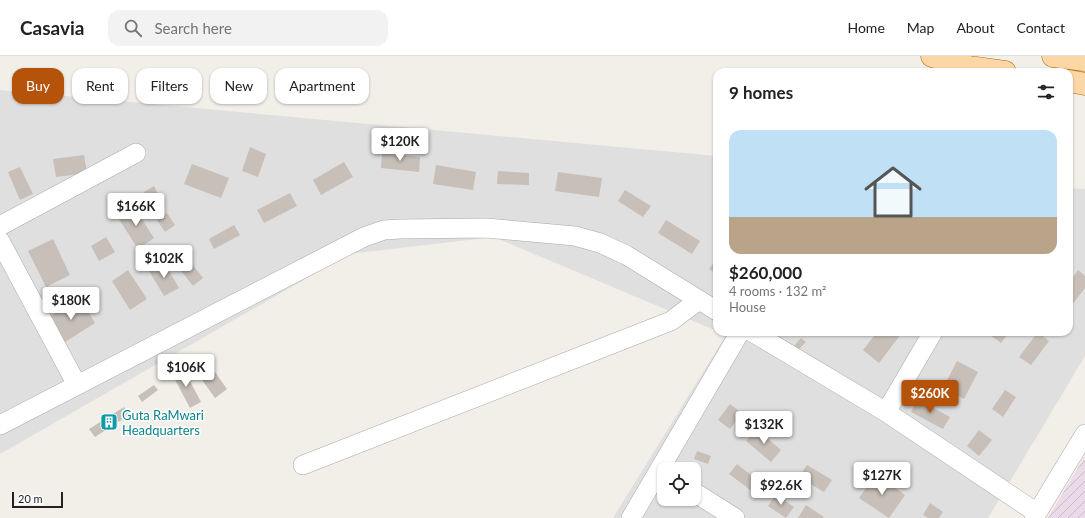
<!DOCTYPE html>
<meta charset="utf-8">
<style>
body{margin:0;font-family:Lato,sans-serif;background:#f2f2f2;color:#202124;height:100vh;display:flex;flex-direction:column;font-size:15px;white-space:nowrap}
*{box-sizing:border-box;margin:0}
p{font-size:13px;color:#757577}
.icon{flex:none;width:22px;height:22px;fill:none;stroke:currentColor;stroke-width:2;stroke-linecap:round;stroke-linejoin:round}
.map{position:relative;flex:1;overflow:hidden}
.side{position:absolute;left:713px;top:12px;width:360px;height:268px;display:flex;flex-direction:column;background:#fff;border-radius:12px;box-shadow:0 1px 3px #0004}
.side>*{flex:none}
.banner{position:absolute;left:12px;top:12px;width:380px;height:36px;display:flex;gap:8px}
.buttons{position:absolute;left:657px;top:406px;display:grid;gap:8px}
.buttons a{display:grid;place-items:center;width:44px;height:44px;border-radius:8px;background:#fff;box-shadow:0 1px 3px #0004;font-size:20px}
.scale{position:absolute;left:12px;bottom:10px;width:51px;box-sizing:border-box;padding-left:4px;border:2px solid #222;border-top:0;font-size:11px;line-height:14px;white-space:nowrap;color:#222;-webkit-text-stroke:3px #fff;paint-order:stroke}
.price{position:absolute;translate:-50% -34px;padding:0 9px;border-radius:4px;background:#fff;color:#222;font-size:13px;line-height:26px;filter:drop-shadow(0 1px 2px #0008)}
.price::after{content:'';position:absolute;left:50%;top:24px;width:12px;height:9px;margin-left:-6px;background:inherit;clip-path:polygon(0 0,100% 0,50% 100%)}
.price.on{background:#b45309;color:#fff}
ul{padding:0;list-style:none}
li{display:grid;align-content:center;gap:8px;height:212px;padding:0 16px}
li+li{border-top:1px solid #e0e0e0}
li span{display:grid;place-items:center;height:124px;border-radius:12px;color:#555}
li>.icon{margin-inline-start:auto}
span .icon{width:72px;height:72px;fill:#fffc;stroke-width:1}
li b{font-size:17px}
h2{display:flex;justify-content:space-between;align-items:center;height:48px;padding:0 16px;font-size:17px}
.chip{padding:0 14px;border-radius:12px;background:#fff;box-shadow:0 1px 3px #0004;font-size:14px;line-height:36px}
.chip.on{background:#b45309;color:#fff}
header{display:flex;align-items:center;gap:24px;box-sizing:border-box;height:56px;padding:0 20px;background:#fff;border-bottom:1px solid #e0e0e0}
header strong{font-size:19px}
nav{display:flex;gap:22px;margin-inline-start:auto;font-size:14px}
.search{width:280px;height:36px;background:#f2f2f2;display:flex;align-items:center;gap:10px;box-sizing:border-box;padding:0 14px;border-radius:12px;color:#757577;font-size:15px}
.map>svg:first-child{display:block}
</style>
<header>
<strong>Casavia</strong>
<div class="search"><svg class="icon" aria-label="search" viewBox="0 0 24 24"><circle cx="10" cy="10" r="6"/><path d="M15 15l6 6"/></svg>Search here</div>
<nav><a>Home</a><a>Map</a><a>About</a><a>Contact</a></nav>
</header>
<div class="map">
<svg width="1085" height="462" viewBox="0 0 1085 462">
<defs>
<pattern id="industrial-furrows" width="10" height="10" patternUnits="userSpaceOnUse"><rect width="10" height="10" fill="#ebdbe8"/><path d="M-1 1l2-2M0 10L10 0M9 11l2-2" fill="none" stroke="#c9bcc7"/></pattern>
</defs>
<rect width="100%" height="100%" fill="#f2efe9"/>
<path fill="#e0dfdf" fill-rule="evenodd" d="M0,34l717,66v175l-223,-94 -145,17 -349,200z
M1069,132l16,1v167l-97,162h-375l113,-183 -6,-3h349zM664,413h30v30h-30z"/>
<path fill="url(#industrial-furrows)" d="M1085,400v62h-37z"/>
<path fill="#c7bfb8" d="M250,91l16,7 -8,23 -16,-6z
M382,97l38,4 -1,15 -38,-4z
M84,99l3,18 -31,4 -3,-18z
M344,106l9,15 -32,18 -8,-15z
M192,108l37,14 -8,20 -37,-14z
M436,109l40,7 -3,18 -40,-6z
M20,111l13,27 -13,6 -12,-28z
M498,115l31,2v12l-32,-1z
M558,116l44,6 -3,19 -44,-6z
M154,130l9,18 -9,5 -10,-17z
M625,134l26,16 -8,11 -25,-16z
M290,137l7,13 -33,17 -7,-13z
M133,149l21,33 -16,11 -21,-33z
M167,157l8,12 -10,7 -8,-12z
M666,164l34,21 -8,13 -34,-21z
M234,169l6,10 -26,14 -5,-10z
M106,181l9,15 -16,9 -8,-15z
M53,183l17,36 -24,12 -18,-36z
M181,194l22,28 -10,8 -22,-28z
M717,202v16l-8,-5z
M164,206l15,26 -15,8 -15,-25z
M128,214l19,29 -17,11 -18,-29z
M1078,214l7,6v12l-14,18 -2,-1v-22z
M80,242l15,25 -33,21 -15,-26z
M877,276h21l3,2 -22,29 -16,-13z
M986,276h23l-8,11z
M1038,276l11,9 -18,24 -12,-8z
M801,282l5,4 -8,8 -4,-4z
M957,305l21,11 -14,27 -21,-11z
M183,312l18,34 -11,6 -18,-34z
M212,312l15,21 -12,9 -15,-21z
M154,329l4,5 -16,12 -4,-6z
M1005,334l11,7 -13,20 -11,-8z
M917,343l33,18 -7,12 -32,-17z
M730,348l12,9 -12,16 -12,-9z
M124,351l5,8 -34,22 -6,-8z
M757,373l24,21 -10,12 -25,-21z
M979,374l13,10 -13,16 -12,-10z
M697,395l14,5 -3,8 -14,-5z
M737,408l24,19 -8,9 -24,-18z
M807,409l25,15 -8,12 -25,-15z
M876,418l29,21 -16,23 -30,-20z
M776,438l18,13 -8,11 -18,-12z
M930,447l13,9 -4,6h-11l-5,-3z
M806,449l18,12 -1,1h-25z"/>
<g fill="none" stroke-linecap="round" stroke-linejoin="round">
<g stroke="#a9a9a9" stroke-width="20">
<path id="minor" d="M0,170l136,-73
M0,185l77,144
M752,276l134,80 151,101
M886,356l47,-80
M0,369l364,-188 20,-7 16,-1 86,-1 89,8 25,7 26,12 91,56
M303,409l368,-144 28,-21
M694,436l41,26
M631,462l109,-186
M1034,462l51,-84"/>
</g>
<g stroke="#a06b00" stroke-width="23">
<path id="major" d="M932,0l37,11 36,5
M1053,0l32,4
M1069,25l16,3"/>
</g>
<use href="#minor" stroke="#fff" stroke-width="19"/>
<use href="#major" stroke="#fcd6a4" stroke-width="22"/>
</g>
<defs>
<g id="building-square" transform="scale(0.9)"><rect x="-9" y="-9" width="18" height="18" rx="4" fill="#0f9aa8" stroke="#fff"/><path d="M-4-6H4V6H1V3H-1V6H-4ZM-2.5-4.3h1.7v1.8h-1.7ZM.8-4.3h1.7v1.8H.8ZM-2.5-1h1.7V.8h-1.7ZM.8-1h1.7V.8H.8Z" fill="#fff"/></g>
</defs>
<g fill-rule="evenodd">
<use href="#building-square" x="109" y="366"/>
</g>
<g text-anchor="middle" stroke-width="3" stroke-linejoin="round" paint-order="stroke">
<g font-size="13" fill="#0d838f" stroke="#fff" text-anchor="start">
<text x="122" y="364">Guta RaMwari<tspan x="122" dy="15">Headquarters</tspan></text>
</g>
</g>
</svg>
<div class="buttons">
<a><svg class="icon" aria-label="locate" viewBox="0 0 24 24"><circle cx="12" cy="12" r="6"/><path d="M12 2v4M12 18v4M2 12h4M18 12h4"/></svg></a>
</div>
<div class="scale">20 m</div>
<b class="price" style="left:400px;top:106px">$120K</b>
<b class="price" style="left:136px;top:171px">$166K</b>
<b class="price" style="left:164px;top:223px">$102K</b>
<b class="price" style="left:71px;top:265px">$180K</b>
<b class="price" style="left:186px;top:332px">$106K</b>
<b class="price on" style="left:930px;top:358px">$260K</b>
<b class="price" style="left:764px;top:389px">$132K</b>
<b class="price" style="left:882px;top:440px">$127K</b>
<b class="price" style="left:781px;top:450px">$92.6K</b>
<div class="banner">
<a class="chip on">Buy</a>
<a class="chip">Rent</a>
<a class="chip">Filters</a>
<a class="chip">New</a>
<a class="chip">Apartment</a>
</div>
<section class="side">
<h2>9 homes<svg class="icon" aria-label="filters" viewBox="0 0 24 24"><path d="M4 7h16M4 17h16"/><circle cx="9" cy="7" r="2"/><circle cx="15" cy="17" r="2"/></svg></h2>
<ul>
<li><span style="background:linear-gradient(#bfe0f5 70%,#b9a48a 0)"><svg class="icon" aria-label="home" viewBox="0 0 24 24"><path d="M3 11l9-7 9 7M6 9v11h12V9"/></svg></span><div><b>$260,000</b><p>4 rooms · 132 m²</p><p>House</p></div></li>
</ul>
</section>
</div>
